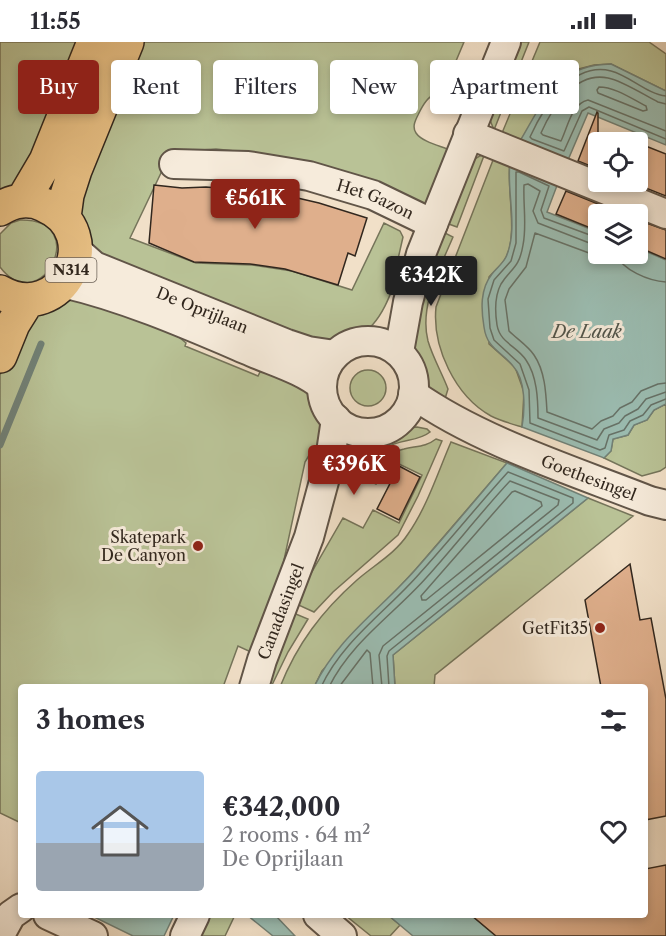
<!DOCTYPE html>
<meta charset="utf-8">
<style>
body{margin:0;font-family:"Libre Caslon Text",serif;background:#f7f7f7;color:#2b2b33;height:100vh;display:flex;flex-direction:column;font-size:22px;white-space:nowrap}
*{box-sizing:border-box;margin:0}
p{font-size:20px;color:#7c7c81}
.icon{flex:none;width:33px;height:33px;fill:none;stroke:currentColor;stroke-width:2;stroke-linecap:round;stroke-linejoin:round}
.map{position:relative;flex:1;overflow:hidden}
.drawer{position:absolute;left:18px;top:642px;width:630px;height:234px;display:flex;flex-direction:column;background:#fff;border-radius:6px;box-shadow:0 3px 9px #0003}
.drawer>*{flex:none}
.hud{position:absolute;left:18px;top:18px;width:630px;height:54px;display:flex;gap:12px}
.fabs{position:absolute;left:588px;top:90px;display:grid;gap:12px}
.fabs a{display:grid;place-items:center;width:60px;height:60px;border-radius:6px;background:#fff;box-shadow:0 3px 9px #0003;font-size:30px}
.price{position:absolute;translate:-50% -51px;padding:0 14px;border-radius:6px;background:#8f2418;color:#fff;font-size:20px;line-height:39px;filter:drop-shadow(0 2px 3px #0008)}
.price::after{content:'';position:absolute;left:50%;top:36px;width:18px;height:14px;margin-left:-9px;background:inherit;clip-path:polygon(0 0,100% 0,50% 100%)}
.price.active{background:#222;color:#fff}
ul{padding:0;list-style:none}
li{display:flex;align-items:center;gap:18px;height:150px;padding:0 18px}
li span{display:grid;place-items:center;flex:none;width:168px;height:120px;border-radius:6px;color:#555}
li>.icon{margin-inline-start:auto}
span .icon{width:72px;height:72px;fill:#fffc;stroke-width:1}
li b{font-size:26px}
h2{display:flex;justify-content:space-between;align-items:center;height:72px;padding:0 18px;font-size:26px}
.pill{padding:0 21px;border-radius:6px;background:#fff;box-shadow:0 3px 9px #0003;font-size:21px;line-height:54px}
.pill.active{background:#8f2418;color:#fff}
.status{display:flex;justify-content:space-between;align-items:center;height:42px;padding:0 30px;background:#fff;direction:ltr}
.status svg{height:16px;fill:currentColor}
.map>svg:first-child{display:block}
</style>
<div class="status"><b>11:55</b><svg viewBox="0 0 49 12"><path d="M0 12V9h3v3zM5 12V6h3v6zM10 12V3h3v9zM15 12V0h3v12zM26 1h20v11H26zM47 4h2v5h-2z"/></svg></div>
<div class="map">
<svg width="666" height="894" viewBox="0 0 666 894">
<rect width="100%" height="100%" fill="#f1e0c8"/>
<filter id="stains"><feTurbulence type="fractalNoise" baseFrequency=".00333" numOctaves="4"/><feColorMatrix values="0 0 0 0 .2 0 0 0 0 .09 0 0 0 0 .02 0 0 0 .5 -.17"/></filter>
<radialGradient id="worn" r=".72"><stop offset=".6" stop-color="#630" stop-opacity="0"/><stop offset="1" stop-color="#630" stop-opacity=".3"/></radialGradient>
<path fill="#b9c296" stroke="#75745a" stroke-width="1.5" d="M0,0h87l-53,130 -34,27z
M136,0h328l-19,45 26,11 -4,9c-27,-12 -34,-24 -49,8 -3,6 -6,12 -2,18 6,9 25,13 34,17l-24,55 -172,-52 -38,-4 -45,3 -41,86 66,25 56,2 40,6 60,19 32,-67 16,8 3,6 -5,22 6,3c-20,43 -22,75 -76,84l-221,-84 -18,-15 -11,-35z
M518,0h11l-35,88 -6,-15z
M540,0h109l17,12v37l-55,-27 -17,1 -19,5 -55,71 -18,-8z
M485,111l-28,74 -11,-4 25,-62z
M495,113l15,6c-4,27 9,76 -5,98 -4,7 -11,12 -16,18v67l26,23 9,25 -2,35c-10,-3 -21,-6 -31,-11 -36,-20 -59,-69 -55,-109z
M20,178c73,-2 21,101 -20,47v-33l11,-11z
M443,190l10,5c-13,31 -34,69 -25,104 5,17 14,32 20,48l-4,13c-6,-4 -13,-7 -18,-11 -13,-14 -17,-39 -17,-57z
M68,255l94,26 24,20 -1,3 73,30 6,-12 40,19 16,22 7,24 -3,22 -13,1 -6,10 -27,126 -25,65 -15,-7 -15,41h-202v136l-21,-10v-438l21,-50z
M350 346a18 18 0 1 1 36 0a18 18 0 1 1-36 0Z
M666,362v63l-6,4 -18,5 -38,-18 7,-7 2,-12 15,-4 6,-10 13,-5 7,-10z
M417,385l10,2 3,3c-12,10 -31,7 -44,16 -13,8 -18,26 -35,18 3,-6 7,-15 12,-20 14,-12 37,-17 54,-19z
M436,397l6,2 -24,55 -20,39 -65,57 -19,20 -20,-9 49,-85 20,10 10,-18 26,13 23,-48 -25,-12 -10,19 -7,-4 -4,6 -8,-4c9,-13 20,-28 36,-31 12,-3 22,-2 32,-10z
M451,400l56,21 -91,106 -94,102 -8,16h-34c17,-43 42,-76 77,-107 17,-15 38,-26 51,-46 19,-27 30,-62 43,-92z
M588,456l45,18 -198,159 -1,12h-39l-2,-32z
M291,570l17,7 -20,33 -17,35h-8z
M207,873h28l-10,21h-28z
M345,873h43l12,10 -10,11h-19z"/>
<path fill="#9bbdb2" stroke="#718177" stroke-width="1.5" d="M611,22l55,27v54l-78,-32 -20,47 -48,-19c25,-42 36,-76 91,-77z
M510,119l48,22 -11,29 51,20v22h40v-6l28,12v144l-12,6 -7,10 -13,5 -6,10 -15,4 -2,12 -7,7 -82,-31c3,-18 4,-47 -9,-61 -12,-15 -26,-17 -29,-39 -3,-18 -4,-38 8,-53 4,-5 11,-11 14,-17 13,-29 0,-65 4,-96z
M507,421l81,35 -195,157 2,32h-81c24,-50 67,-78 102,-118 31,-35 61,-71 91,-106z
M95,873h79l-10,21h-31l-39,-19z
M247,873h28l20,21h-22z
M388,873h83l25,21h-83z"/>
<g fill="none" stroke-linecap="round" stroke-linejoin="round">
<path stroke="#667268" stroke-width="1.5" d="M599,45c16,0 33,12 47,19l1,4 -4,1 -45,-18 -1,-3z
M666,54c-19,-2 -36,-20 -55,-25 -39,-10 -68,37 -81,66l2,2 32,12 18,-40 7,-4 77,32
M666,62l-8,-2c-14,-7 -35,-21 -50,-24 -33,-7 -56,30 -67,55l2,2 18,6c7,-14 10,-37 27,-41l78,31
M598,196l-54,-20 -3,-8 8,-24 -30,-14h-3v71l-5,18 -17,19 -6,19 2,29 4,12 26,24 9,26 1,33 70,27 5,-2 4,-13 15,-5 6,-9 13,-6 8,-10 15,-6
M598,203l-6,-1 -54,-21 -5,-12 7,-20 -12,-7 -4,1c-1,20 3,41 -1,60 -4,24 -12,23 -22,39 -7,13 -6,28 -4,41 3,18 20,21 29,35 11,16 12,39 12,58l59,22 7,-11 15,-6 6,-7 13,-7 8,-10 20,-7
M603,212l-14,-1 -54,-20 -9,34 -17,22 -4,11 4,31c8,8 19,15 25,24 11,16 12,38 13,57l45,17 9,-8 12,-5 7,-8 12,-6 9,-11 17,-7 8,-1
M616,212c6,16 33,27 50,28
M515,449l26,11 1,4 -116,94h-4l-1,-4 91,-104z
M321,645c22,-47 66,-76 99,-114 30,-33 58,-68 88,-101l65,26v5l-184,148 -2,5 2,31
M329,645c22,-45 65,-73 97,-109 29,-32 55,-66 84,-97l49,19 -1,5 -175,141 -4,9 3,32
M339,645l28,-37 3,3 3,34"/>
<path stroke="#718177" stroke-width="7" d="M0,403l41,-101"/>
</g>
<path fill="#dfaf8c" stroke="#31271e" stroke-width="1.5" d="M597,70l1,1v56l-20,-8z
M638,101l28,11v42l-28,-11z
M154,143l28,3 24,-1 70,6 43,10 48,15 -12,38 -7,-3 -10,32 -53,-16 -35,-5 -56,-2 -45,-19z
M566,149l57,23h-25v17l-20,-8 -22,-9z
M638,178l28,10v29l-28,-12z
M399,424l21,11 -21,43 -22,-11z
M630,522l10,56 11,-2 15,81v117l-21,4v-133h-44l-16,-87z
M666,823v71h-170l-25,-21h174v-46z"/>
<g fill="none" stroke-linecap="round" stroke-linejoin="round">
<g stroke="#615548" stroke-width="32">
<g id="minor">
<path d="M468,92l198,80"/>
<path id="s1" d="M174,122l74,2 61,10 64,19 60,29"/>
<path id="s2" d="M76,208l18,16 15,6 178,72 21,7 27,4"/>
<path d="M63,241c65,15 128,43 189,69 23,10 51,18 70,34"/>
<circle cx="368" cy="345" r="46"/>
<path d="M399,310l9,-50 13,-48 85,-212"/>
<path id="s3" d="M413,352c66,47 161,77 237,107l16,4"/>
<path id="s4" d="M254,645l8,-27 47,-123 21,-78 6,-40"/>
<path d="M48,873l45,21"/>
<path d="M318,873l24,21"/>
<path d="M0,893l11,-20 10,-7"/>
<path d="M185,894l10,-21"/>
</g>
</g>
<g stroke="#31271e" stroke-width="36">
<path id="major" d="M23,158l23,-39 48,-119
M0,167c13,-9 30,-11 44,-4 65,28 18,122 -44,87
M64,175l3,-22 8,-25 52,-128
M0,314l13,-32 15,-24"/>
</g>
<use href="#minor" stroke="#f6ebdb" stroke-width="28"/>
<use href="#major" stroke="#e8c084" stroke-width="33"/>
</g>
<g fill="#8f2418" stroke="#f6ebdb" stroke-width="2">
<circle cx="198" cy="504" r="6"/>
<circle cx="600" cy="586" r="6"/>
</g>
<g text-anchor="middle" stroke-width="6" stroke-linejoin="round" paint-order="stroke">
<rect fill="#f6ebdb" stroke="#6c6257" stroke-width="1.5" x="45.5" y="216" width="51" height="24" rx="4.5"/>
<g font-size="15" font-weight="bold" fill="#31271e">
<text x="71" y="233">N314</text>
</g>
<g font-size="16" fill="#31271e" stroke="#f6ebdb">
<text dy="6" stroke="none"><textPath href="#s1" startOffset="206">Het Gazon</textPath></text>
<text dy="6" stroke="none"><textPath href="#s2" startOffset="141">De Oprijlaan</textPath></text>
<text dy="6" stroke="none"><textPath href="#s3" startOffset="195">Goethesingel</textPath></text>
<text dy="6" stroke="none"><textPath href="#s4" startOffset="80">Canadasingel</textPath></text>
</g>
<g font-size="16" fill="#31271e" stroke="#f6ebdb" text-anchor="end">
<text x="186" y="501">Skatepark<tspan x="186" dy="18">De Canyon</tspan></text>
<text x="588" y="592">GetFit35</text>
</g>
<g font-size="18" font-style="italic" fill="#51544a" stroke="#f6ebdb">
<text x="587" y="296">De Laak</text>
</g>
</g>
<rect width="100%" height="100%" filter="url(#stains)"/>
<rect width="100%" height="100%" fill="url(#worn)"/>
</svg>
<div class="fabs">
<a><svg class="icon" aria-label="locate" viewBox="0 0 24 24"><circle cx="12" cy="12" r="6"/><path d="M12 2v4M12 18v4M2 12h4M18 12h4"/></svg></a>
<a><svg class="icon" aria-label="layers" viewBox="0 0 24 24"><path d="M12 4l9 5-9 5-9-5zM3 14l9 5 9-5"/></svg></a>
</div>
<b class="price" style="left:255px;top:188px">€561K</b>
<b class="price active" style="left:431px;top:265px">€342K</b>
<b class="price" style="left:354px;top:454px">€396K</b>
<div class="hud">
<a class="pill active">Buy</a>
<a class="pill">Rent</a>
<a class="pill">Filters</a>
<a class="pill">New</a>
<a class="pill">Apartment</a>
</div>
<section class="drawer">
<h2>3 homes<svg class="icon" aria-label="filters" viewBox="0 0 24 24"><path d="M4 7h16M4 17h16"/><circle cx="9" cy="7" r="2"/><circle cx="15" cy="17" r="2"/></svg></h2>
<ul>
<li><span style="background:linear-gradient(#a9c7e8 60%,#9aa5b1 0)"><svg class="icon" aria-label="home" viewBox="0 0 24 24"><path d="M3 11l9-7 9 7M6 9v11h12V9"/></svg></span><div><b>€342,000</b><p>2 rooms · 64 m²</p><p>De Oprijlaan</p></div><svg class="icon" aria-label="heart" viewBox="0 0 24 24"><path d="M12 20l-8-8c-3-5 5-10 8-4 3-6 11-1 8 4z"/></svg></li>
</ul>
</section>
</div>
